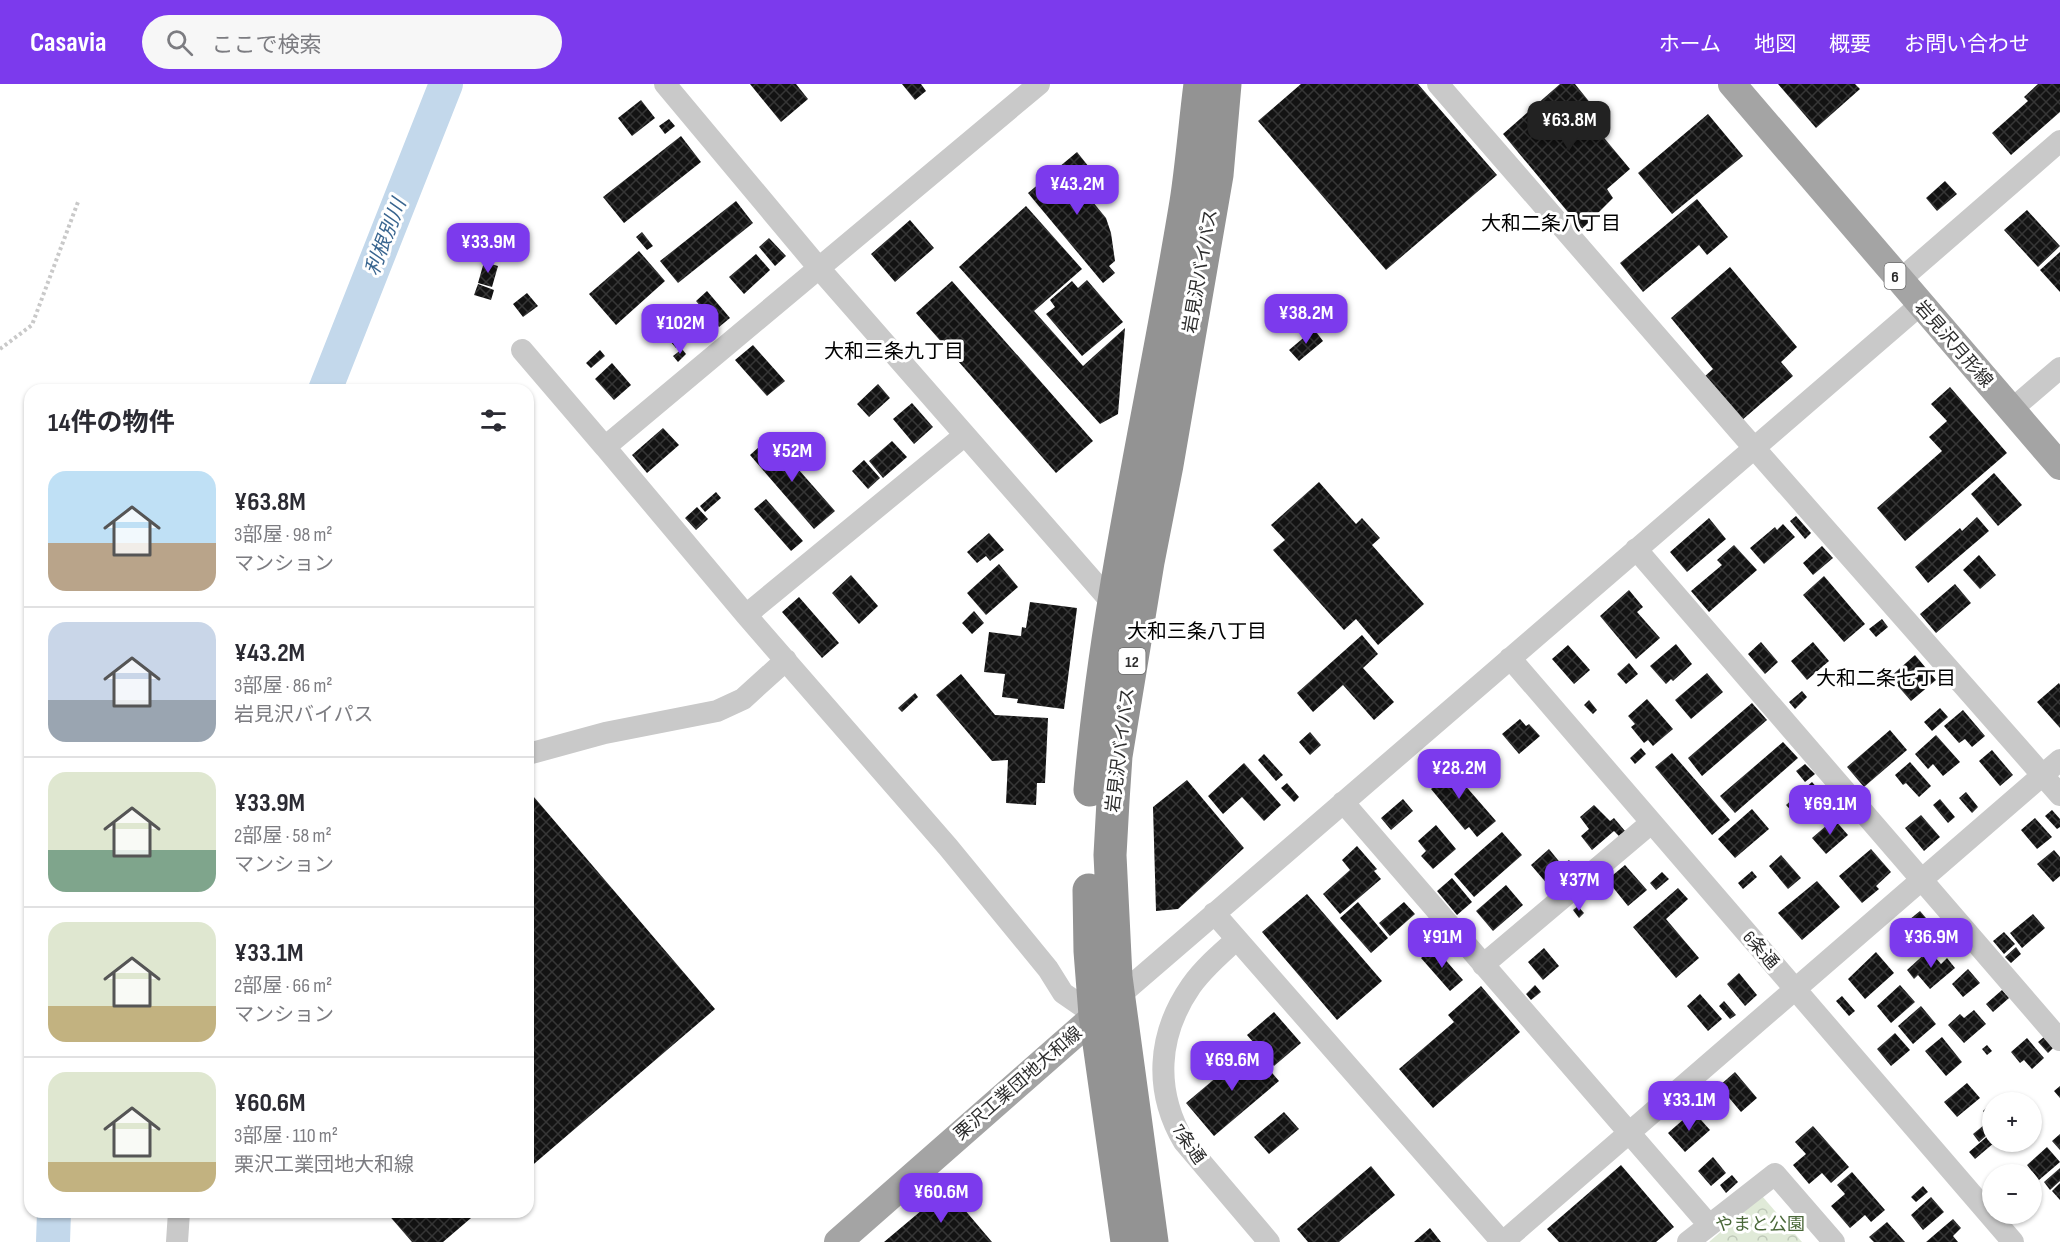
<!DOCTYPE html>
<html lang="ja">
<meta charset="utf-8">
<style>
body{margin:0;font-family:"Sofia Sans Condensed","Noto Sans JP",sans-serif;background:#f7f7f7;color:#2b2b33;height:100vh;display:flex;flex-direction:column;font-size:22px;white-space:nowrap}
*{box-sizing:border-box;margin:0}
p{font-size:20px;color:#7c7c81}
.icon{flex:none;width:33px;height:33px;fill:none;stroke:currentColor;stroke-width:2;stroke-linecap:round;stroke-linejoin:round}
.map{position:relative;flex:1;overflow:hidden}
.details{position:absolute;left:24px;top:300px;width:510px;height:834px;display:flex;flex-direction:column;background:#fff;border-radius:18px;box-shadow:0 2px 4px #0004}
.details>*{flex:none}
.tools{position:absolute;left:1982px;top:1008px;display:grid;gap:12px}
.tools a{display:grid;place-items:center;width:60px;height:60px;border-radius:50%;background:#fff;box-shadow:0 2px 4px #0004;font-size:30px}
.price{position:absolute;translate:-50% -51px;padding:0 14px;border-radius:12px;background:#7c3aed;color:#fff;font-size:20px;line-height:39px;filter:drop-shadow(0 2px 3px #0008)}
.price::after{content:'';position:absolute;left:50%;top:36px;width:18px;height:14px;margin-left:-9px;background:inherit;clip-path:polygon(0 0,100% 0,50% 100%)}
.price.selected{background:#222;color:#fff}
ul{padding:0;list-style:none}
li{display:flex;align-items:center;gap:18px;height:150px;padding:0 24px}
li+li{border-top:2px solid #e1e1e2}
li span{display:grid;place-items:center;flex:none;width:168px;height:120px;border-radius:18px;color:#555}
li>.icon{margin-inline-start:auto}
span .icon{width:72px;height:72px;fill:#fffc;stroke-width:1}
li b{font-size:26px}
h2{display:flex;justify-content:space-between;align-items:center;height:72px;padding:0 24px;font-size:26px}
header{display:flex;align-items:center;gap:36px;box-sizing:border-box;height:84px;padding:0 30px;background:#7c3aed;color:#fff}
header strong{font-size:28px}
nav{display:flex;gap:33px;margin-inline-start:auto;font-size:21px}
.search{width:420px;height:54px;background:#f7f7f7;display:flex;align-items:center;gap:15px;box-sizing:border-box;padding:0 21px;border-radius:33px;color:#7c7c81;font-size:22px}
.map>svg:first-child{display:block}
</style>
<header>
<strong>Casavia</strong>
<div class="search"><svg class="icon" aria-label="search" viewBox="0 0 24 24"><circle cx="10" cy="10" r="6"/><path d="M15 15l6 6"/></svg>ここで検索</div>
<nav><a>ホーム</a><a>地図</a><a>概要</a><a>お問い合わせ</a></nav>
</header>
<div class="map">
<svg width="2060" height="1158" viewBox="0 0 2060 1158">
<defs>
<pattern id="forest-crowns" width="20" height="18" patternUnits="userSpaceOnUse" patternTransform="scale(1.5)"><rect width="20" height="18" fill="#e0ead8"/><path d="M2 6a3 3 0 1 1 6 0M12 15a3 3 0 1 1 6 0" fill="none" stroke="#c0c9ba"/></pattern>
<pattern id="building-cross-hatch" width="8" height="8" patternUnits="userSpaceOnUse" patternTransform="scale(1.5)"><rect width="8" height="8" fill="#131313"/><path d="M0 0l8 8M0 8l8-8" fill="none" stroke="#363636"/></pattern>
</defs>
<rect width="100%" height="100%" fill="#fff"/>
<path fill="url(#forest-crowns)" d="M1762,1112l40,46h-93z"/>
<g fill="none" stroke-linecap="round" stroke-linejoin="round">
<path stroke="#c3d8eb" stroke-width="34" d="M325,306l121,-306
M53,1158l1,-30"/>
</g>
<path fill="url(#building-cross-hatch)" d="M750,0h46l12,15 -27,23z
M902,0h19l5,7 -11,9z
M1301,0h117l79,91 -111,95 -128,-149z
M1560,0h15l25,31 -10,6 40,48 -23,20 6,9 -31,31 -79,-95z
M1778,0h77l5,5 -44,39z
M2038,0h22v28l-49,43 -19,-22 36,-32 -4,-4z
M641,16l14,18 -23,18 -14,-18z
M1708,30l35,42 -71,58 -34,-41z
M669,35l6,7 -10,8 -6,-8z
M681,52l20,26 -77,61 -21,-26z
M1077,68l12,15 -15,12 32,39 5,15 4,28 -6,5 6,7 -12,10 -75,-90z
M1945,97l12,13 -20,17 -11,-13z
M1697,115l31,38 -21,18 -8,-10 -56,47 -23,-29z
M736,117l17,22 -75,60 -18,-22z
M1026,122l56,63 -48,42 49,55 42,-38 -7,86 -18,10 -141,-157z
M2027,126l33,36 -22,21 -34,-37z
M910,136l24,28 -39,34 -24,-28z
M642,148l11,14 -6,4 -11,-13z
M769,154l17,18 -11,10 -16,-19z
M639,167l26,30 -49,44 -27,-31z
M2060,168v40l-20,-22z
M756,170l14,16 -26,24 -15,-17z
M484,178l14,4 -6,21 -14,-4z
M1730,183l67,80 -16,15 12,14 -52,45 -37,-44 9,-8 -42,-51z
M1087,196l36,42 -41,34 -36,-42 9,-7 -5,-7 22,-19 6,7z
M952,197l141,160 -37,32 -140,-160z
M478,200l16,6 -3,10 -17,-5z
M707,207l23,27 -11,9 -23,-26z
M527,209l11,13 -15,11 -10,-13z
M685,227l14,17 -23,20 -14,-16z
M1314,245l9,12 -24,20 -10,-11z
M753,261l32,36 -18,15 -32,-36z
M682,265l4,5 -8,8 -5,-6z
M600,266l5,6 -14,12 -5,-5z
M612,279l19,22 -17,15 -19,-21z
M878,300l12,14 -21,19 -12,-13z
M1950,303l57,66 -102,88 -28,-33 65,-57 -13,-14 18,-16 -16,-17z
M912,319l21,24 -19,17 -21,-25z
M663,344l16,17 -32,28 -15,-18z
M770,353l65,74 -21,18 -64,-74z
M892,357l15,16 -24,21 -14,-17z
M864,376l16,18 -12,11 -16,-18z
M1994,389l28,32 -24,21 -27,-32z
M1319,398l37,42 6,-6 18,20 -8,7 52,59 -46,41 -22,-26 -12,11 -71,-80 12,-10 -14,-15z
M716,408l5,6 -16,14 -5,-6z
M766,415l37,42 -12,10 -37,-42z
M697,423l11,12 -12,11 -11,-12z
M1796,432l15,17 -6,6 -15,-18z
M1977,433l12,14 -61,52 -13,-16 45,-39 2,3z
M1709,434l17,21 -39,33 -17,-20z
M1783,440l12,13 -31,27 -14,-16 25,-21 2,3z
M989,449l15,17 -14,11 -4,-5 -9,7 -10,-11z
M1734,461l23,25 -48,42 -18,-21 31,-26 -5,-5z
M1822,462l11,12 -20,17 -10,-12z
M1979,471l17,20 -16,14 -17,-19z
M999,480l19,23 -32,28 -19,-22z
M851,491l27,31 -19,18 -27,-31z
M1824,492l41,48 -21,18 -41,-47z
M1955,500l16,19 -35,30 -16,-19z
M1629,506l14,17 -6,5 23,26 -24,21 -36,-43z
M799,513l40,46 -17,15 -40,-46z
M1030,518l47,6 -13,101 -47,-6 1,-4 -16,-2 3,-23 -21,-2 5,-40 32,4 1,-9 4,1z
M974,527l10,12 -12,11 -10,-11z
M1882,535l6,8 -12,10 -7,-8z
M1362,551l16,19 -15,14 31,34 -20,18 -31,-35 -30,27 -16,-19z
M1761,558l17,20 -13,12 -17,-20z
M1813,558l16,19 -22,19 -16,-19z
M1676,560l16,20 -19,17 -2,-2 -5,5 -16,-18z
M1568,561l22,25 -16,14 -22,-25z
M1915,571l21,25 -25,21 -21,-24z
M1629,579l9,11 -12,10 -9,-10z
M1707,589l16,19 -32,27 -16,-19z
M961,590l34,41 53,3 -3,65h-8l-1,22 -30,-2 2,-43 -16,1 -56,-66z
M2059,599l1,2v43l-23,-26z
M1802,607l5,6 -12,12 -6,-7z
M915,609l3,4 -16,15 -4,-4z
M1647,615l26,30 -20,17 -5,-6 -4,3 -13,-16 4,-3 -7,-8z
M1589,616l8,10 -4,4 -9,-9z
M1752,619l15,17 -65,56 -14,-18z
M1940,624l8,9 -16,14 -8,-9z
M1963,626l22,26 -13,11 -7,-8 -6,4 -15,-17z
M1520,635l6,7 3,-2 11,12 -21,18 -17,-20z
M1890,646l17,20 -43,37 -17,-20z
M1310,648l11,13 -11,10 -11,-13z
M1936,651l24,27 -17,14 -10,-12 -5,5 -13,-15z
M1783,658l15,16 -63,55 -15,-17z
M1641,664l5,6 -11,10 -5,-6z
M1992,666l21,25 -13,11 -21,-25z
M1672,669l58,67 -18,15 -57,-68z
M1264,670l19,21 -7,6 -18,-21z
M1443,676l53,61 -19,16 -8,-10 -4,3 -34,-41 3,-3 -9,-11z
M1910,678l21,24 -12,11 -13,-14 -3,2 -8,-10z
M1244,679l37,42 -17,16 -22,-24 -19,17 -15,-18z
M1805,680l10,10 -10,8 -9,-11z
M1187,696l57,68 -66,61 -22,2 -3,-104z
M1812,698l14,16 -26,22 -14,-15z
M1287,699l12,14 -5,5 -13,-14z
M528,706l187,219 -187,160z
M1966,708l12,15 -6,6 -13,-15z
M1403,715l10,12 -22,19 -10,-12z
M1834,715l5,7 -10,9 -6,-7z
M1940,715l15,18 -7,6 -15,-18z
M1594,721l16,16 4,-3 11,13 -6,5 -5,-5 -22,19 -11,-14 8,-7 -9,-12z
M1752,725l17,20 -34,29 -17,-19z
M2052,726l8,9v8l-3,2 -12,-13z
M1921,731l19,22 -16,14 -19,-23z
M2035,734l17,19 -15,12 -16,-19z
M1834,735l14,16 -22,19 -14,-16z
M1436,741l20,24 -23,20 -12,-13 5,-5 -8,-10z
M1502,748l20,23 -48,42 -20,-23z
M1357,762l20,23 -3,2 7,8 -41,35 -17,-20 27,-24 -8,-10z
M1549,765l13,16 7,-5 6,8 -6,5 -2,-2 -18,15 -18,-21z
M1871,765l20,23 -15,14 3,3 -17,14 -23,-27z
M2054,766l6,7v19l-7,6 -16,-18z
M1781,771l20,23 -13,11 -19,-23z
M1625,781l22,25 -19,16 -21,-26z
M1752,787l5,6 -14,12 -5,-6z
M1662,788l7,7 -13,11 -6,-7z
M1452,794l20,24 -15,13 -20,-24z
M1817,797l23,26 -38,33 -24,-27z
M1506,801l17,20 -30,26 -17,-20z
M1678,804l10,11 -22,20 33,39 -23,20 -43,-51z
M1307,810l75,87 -45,39 -75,-88z
M1358,818l30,36 -17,15 -31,-35z
M1404,818l11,12 -25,22 -11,-13z
M1578,822l6,7 -5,5 -6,-8z
M1920,827l18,21 -15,14 -19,-22z
M2033,830l12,14 -23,20 -12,-15z
M2004,848l11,12 -11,10 -11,-13z
M1950,850l5,5 -7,7 -5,-5z
M1441,856l12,12 -6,5 -11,-12z
M1434,863l29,33 -13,11 -29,-33z
M2016,863l5,7 -10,9 -6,-6z
M1544,864l15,18 -16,14 -15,-18z
M1929,866l12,14 6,-6 8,10 -25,21 -12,-14 -4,4 -7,-9z
M1876,868l18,21 -29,26 -17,-20z
M1968,885l12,14 -17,14 -11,-13z
M1739,889l18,22 -12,11 -18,-22z
M1535,901l6,7 -10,8 -5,-6z
M1900,901l15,17 -24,21 -14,-17z
M1481,902l39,46 -87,76 -34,-39 55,-47 -6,-7z
M2002,906l7,8 -16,14 -7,-8z
M1700,910l22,25 -14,12 -21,-25z
M1842,912l13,15 -6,5 -13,-15z
M1724,917l12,14 -6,4 -11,-13z
M1921,922l15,18 -23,20 -15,-18z
M1974,926l12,14 -22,19 -16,-18 12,-11 4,4z
M1274,928l27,31 -27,23 -27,-31z
M1895,949l15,17 -19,16 -14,-17z
M1942,953l20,25 -16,14 -21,-25z
M2044,953l9,11 -5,5 -10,-11z
M2027,954l17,20 -12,11 -8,-9 -4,3 -9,-11z
M1987,961l5,6 -5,4 -5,-6z
M1251,964l28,33 -65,55 -28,-33z
M1735,988l22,26 -16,14 -22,-26z
M1967,999l13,15 -23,19 -13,-15z
M2060,1002v12l-6,-7z
M1709,1008l15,18 -7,6 -7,-8 -4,4 -9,-10z
M1992,1019v19l-9,-11z
M1693,1027l17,19 -25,22 -17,-19z
M1284,1028l15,17 -30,25 -15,-17z
M1984,1041l6,7 -11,10 -6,-8z
M1813,1042l36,41 -18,16 -9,-10 -13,11 -16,-19 13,-11 -11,-12z
M2060,1050v16l-8,-9z
M1989,1051l3,7h3l-20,17 -6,-7z
M2047,1063l13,15 -21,18 -12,-15z
M1713,1073l13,16 -15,13 -13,-15z
M1621,1081l53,62 -18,15h-97l-12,-13z
M1371,1082l24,29 -56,47h-31l-11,-13z
M2060,1084v13l-10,9 -6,-8z
M1852,1088l33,38 -14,12 -6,-7 -15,13 -19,-22 14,-12 -8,-9z
M1732,1091l6,7 -12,11 -6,-8z
M2060,1099v17l-8,-9z
M1923,1102l5,6 -12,10 -5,-5z
M947,1105l45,53h-108z
M1931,1113l13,15 -21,18 -12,-15z
M386,1128h92l-35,30h-31z
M1953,1135l8,9 -8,8 5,6h-32z
M1887,1138l18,20h-31l-5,-5z
M1430,1144l11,14h-27z"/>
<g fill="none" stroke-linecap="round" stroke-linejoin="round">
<path stroke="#c9c9c9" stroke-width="4" stroke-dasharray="3 3" stroke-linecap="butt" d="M0,265l32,-24 46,-123"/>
<path stroke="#c9c9c9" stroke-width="22" d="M665,0l153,183 296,338
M1039,0l-434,363 141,168 202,232 100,122 15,24 32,22
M1438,0l303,349 319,362
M1900,196l160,-139
M522,266l83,97
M2011,326l49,-42
M1636,465l424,491
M746,531l219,-180
M1510,574l503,584
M528,670l77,-21 112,-22 26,-12 43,-39
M1343,718l366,423
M1214,829l288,329
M1236,856c-16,14 -33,29 -45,46 -34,49 -37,105 -7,156l85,100
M1483,881l168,-142
M1118,913l802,-692
M177,1158l2,-30
M1503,1158l557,-482
M1688,1158l87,-68 59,68"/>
<path stroke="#a4a4a4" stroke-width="28" d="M1732,0l328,382
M838,1158l271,-238"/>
<path stroke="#939393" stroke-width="33" d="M1090,706c17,-198 64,-392 96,-588 6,-39 9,-79 14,-118
M1089,806l1,61 5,64 32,227
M1152,1158l-36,-265 -6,-122 3,-54 3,-45 32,-194 19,-97 50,-290 8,-91"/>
</g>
<g text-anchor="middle" stroke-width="6" stroke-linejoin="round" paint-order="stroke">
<g fill="#fff" stroke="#6b6b6b" stroke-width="1.5">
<rect x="1884.5" y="179" width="21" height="26" rx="4.5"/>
<rect x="1118.5" y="564" width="27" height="26" rx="4.5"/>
</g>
<g font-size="16" font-weight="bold" fill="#2c2c2c">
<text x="1895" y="198">6</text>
<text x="1132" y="583">12</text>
</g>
<g font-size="18" fill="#2c2c2c" stroke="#fff">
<text transform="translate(1200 187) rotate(-80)" y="6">岩見沢バイパス</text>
<text transform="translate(1954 260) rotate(49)" y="6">岩見沢月形線</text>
<text transform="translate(1120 666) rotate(-83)" y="6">岩見沢バイパス</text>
<text transform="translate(1761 866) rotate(49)" y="6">6条通</text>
<text transform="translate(1018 999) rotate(-41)" y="6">栗沢工業団地大和線</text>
<text transform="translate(1189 1060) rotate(55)" y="6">7条通</text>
</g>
<g font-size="18" fill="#4a6839" stroke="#fff">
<text x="1760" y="1146">やまと公園</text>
</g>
<g font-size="20" fill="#000" stroke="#fff">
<text x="1551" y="146">大和二条八丁目</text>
<text x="894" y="274">大和三条九丁目</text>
<text x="1197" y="554">大和三条八丁目</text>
<text x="1886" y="601">大和二条七丁目</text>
</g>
<g font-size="20" font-style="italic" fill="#39658f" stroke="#fff">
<text transform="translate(385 153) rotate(-69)" y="7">利根別川</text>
</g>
</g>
</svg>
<div class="tools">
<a>+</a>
<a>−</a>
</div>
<b class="price selected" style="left:1569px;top:68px">¥63.8M</b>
<b class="price" style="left:1077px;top:132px">¥43.2M</b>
<b class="price" style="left:488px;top:190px">¥33.9M</b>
<b class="price" style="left:1306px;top:261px">¥38.2M</b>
<b class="price" style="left:680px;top:271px">¥102M</b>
<b class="price" style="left:792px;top:399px">¥52M</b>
<b class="price" style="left:1459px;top:716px">¥28.2M</b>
<b class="price" style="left:1830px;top:752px">¥69.1M</b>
<b class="price" style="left:1579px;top:828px">¥37M</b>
<b class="price" style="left:1442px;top:885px">¥91M</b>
<b class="price" style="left:1931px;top:885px">¥36.9M</b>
<b class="price" style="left:1232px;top:1008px">¥69.6M</b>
<b class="price" style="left:1689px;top:1048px">¥33.1M</b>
<b class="price" style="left:941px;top:1140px">¥60.6M</b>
<section class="details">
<h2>14件の物件<svg class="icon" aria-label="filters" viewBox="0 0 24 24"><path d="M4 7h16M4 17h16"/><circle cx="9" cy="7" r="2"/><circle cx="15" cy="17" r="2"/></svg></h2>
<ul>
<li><span style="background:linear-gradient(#bfe0f5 60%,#b9a48a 0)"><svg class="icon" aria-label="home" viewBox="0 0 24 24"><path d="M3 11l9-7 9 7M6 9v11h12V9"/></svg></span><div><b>¥63.8M</b><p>3部屋 · 98 m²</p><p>マンション</p></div></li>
<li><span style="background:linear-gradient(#c9d6e8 65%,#9aa5b1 0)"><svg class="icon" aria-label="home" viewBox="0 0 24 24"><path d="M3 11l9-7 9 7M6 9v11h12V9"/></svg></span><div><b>¥43.2M</b><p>3部屋 · 86 m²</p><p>岩見沢バイパス</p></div></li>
<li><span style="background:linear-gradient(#dfe7d0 65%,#7fa58c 0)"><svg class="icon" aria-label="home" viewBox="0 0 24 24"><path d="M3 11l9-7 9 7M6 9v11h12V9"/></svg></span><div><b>¥33.9M</b><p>2部屋 · 58 m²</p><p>マンション</p></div></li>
<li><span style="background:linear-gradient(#dfe7d0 70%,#c2b280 0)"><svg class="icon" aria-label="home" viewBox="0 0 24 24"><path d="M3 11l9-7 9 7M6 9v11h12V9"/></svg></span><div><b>¥33.1M</b><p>2部屋 · 66 m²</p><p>マンション</p></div></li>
<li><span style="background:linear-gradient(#dfe7d0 75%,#c2b280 0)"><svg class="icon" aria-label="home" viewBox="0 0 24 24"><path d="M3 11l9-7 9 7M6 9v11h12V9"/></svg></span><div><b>¥60.6M</b><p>3部屋 · 110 m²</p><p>栗沢工業団地大和線</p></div></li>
</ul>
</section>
</div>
